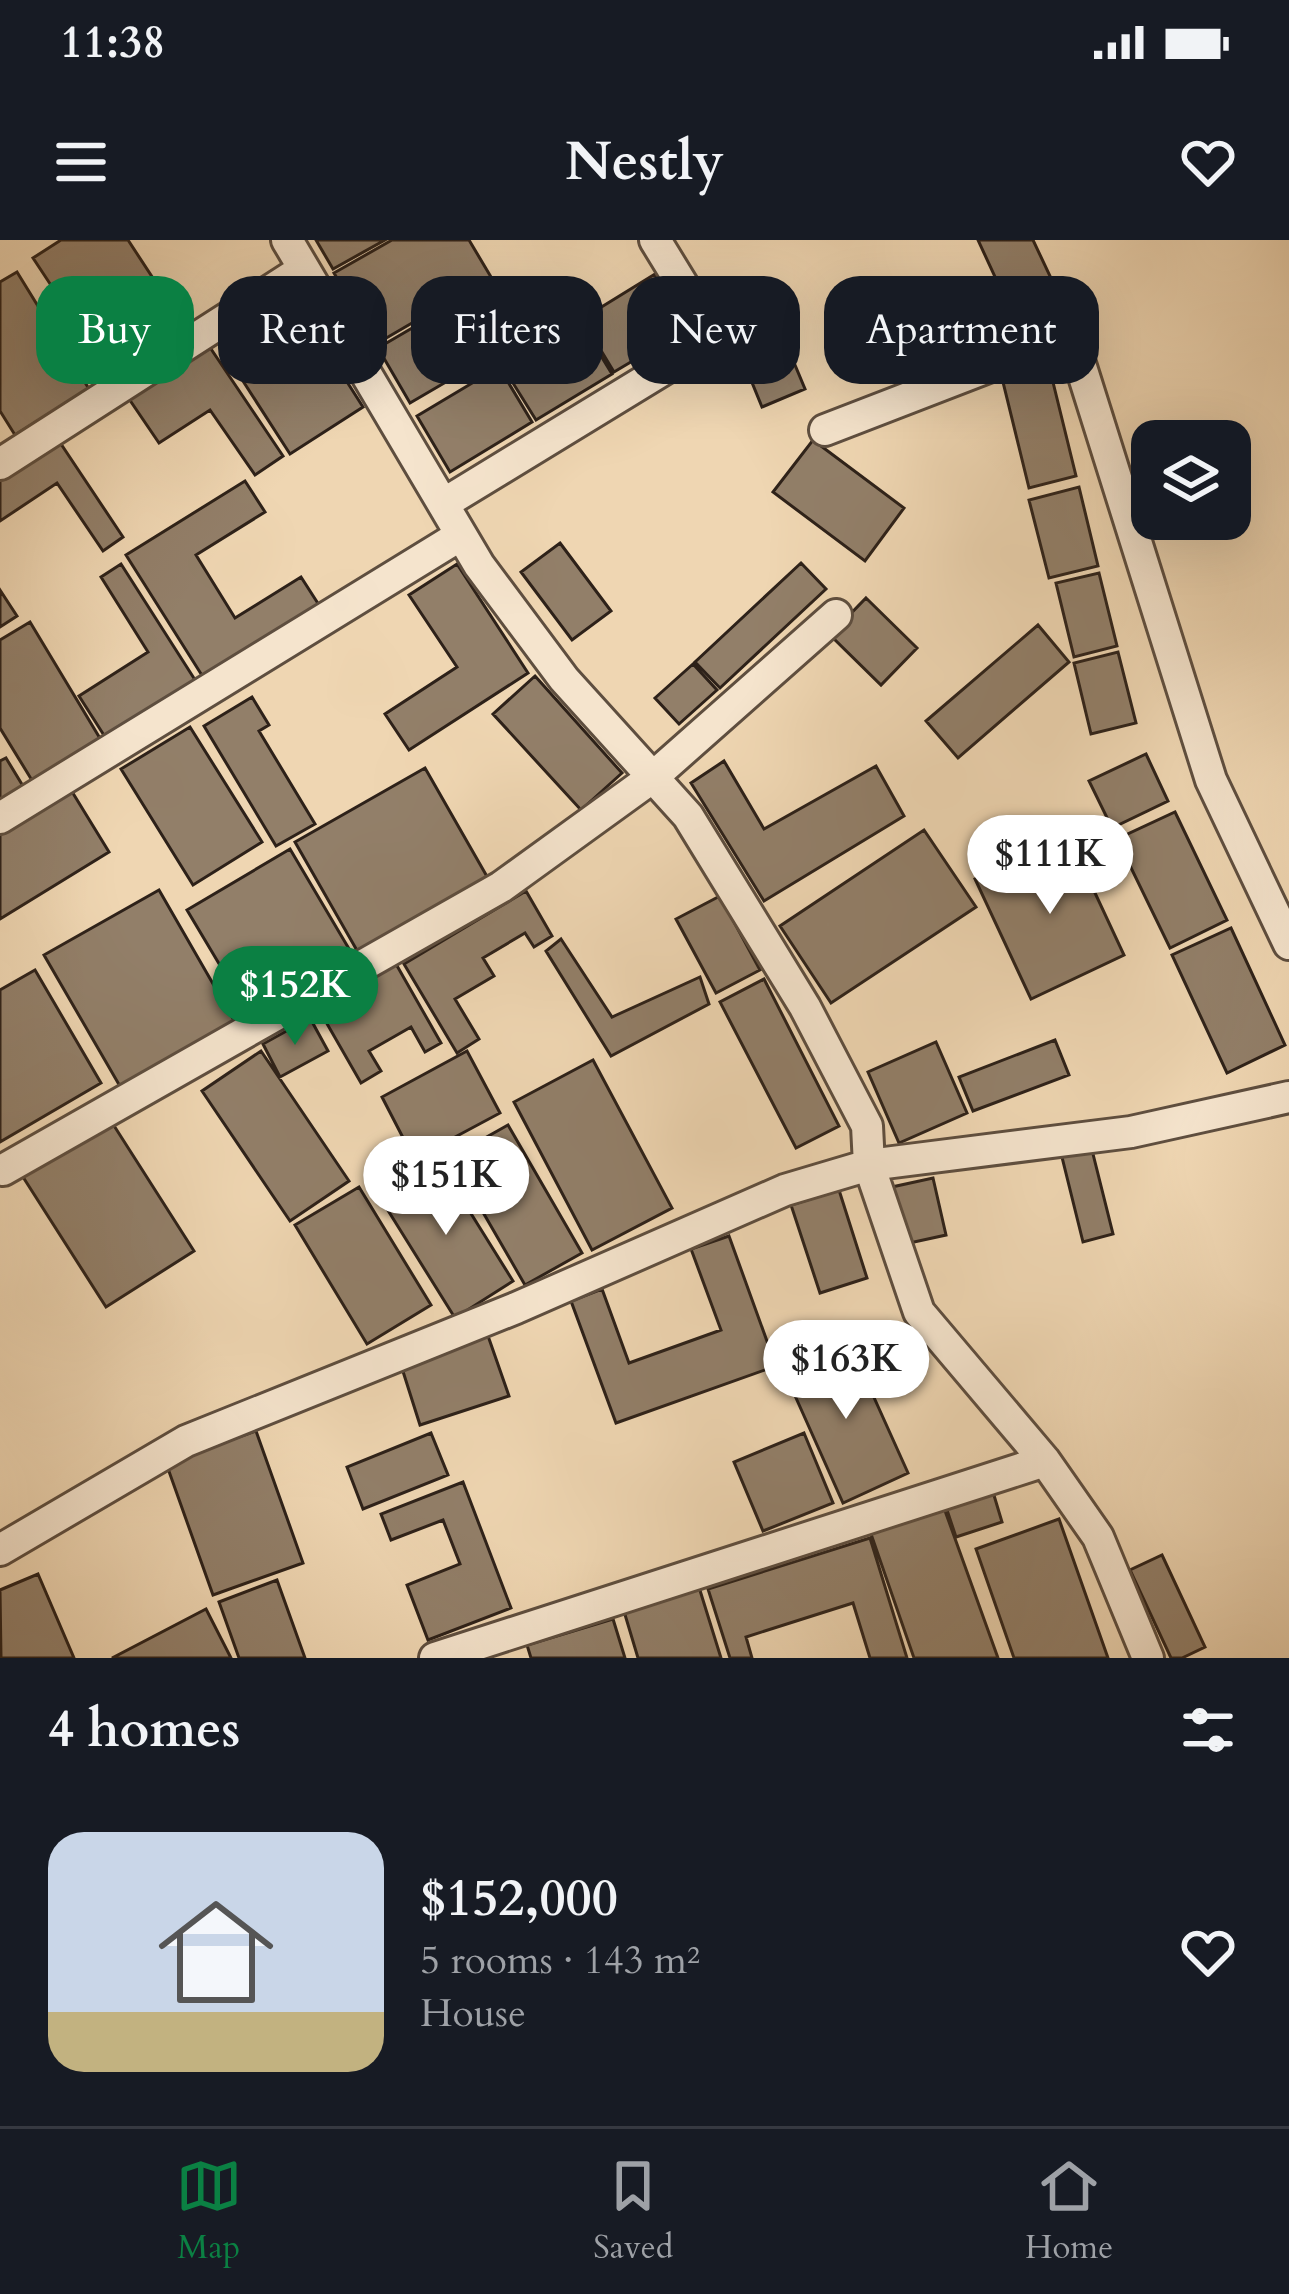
<!DOCTYPE html>
<meta charset="utf-8">
<style>
body{margin:0;font-family:Cardo,serif;background:#20242c;color:#f1f3f6;height:100vh;display:flex;flex-direction:column;font-size:45px;white-space:nowrap}
*{box-sizing:border-box;margin:0}
p{font-size:39px;color:#9ea1a6}
.icon{flex:none;width:66px;height:66px;fill:none;stroke:currentColor;stroke-width:2;stroke-linecap:round;stroke-linejoin:round}
.map{position:relative;height:1418px;overflow:hidden}
.side{display:flex;flex-direction:column;background:#171b24;flex:1}
.side>*{flex:none}
.hud{position:absolute;left:36px;top:36px;width:1218px;height:108px;display:flex;gap:24px}
.tools{position:absolute;left:1131px;top:180px;display:grid;gap:24px}
.tools a{display:grid;place-items:center;width:120px;height:120px;border-radius:24px;background:#171b24;box-shadow:0 12px 48px #0002;font-size:60px}
.price{position:absolute;translate:-50% -102px;padding:0 27px;border-radius:42px;background:#fff;color:#222;font-size:39px;line-height:78px;filter:drop-shadow(0 3px 6px #0008)}
.price::after{content:'';position:absolute;left:50%;top:72px;width:36px;height:27px;margin-left:-18px;background:inherit;clip-path:polygon(0 0,100% 0,50% 100%)}
.price.selected{background:#0b8043;color:#fff}
ul{padding:0;list-style:none}
li{display:flex;align-items:center;gap:36px;height:300px;padding:0 48px}
li+li{border-top:3px solid #363941}
li span{display:grid;place-items:center;flex:none;width:336px;height:240px;border-radius:36px;color:#555}
li>.icon{margin-inline-start:auto}
span .icon{width:144px;height:144px;fill:#fffc;stroke-width:1}
li b{font-size:51px}
h2{display:flex;justify-content:space-between;align-items:center;height:144px;padding:0 48px;font-size:51px}
.chip{padding:0 42px;border-radius:36px;background:#171b24;box-shadow:0 12px 48px #0002;font-size:42px;line-height:108px}
.chip.selected{background:#0b8043;color:#fff}
.status{display:flex;justify-content:space-between;align-items:center;height:84px;padding:0 60px;background:#171b24;direction:ltr}
.status svg{height:33px;fill:currentColor}
header{display:flex;justify-content:space-between;align-items:center;height:156px;padding:0 48px;background:#171b24;font-size:54px;font-weight:800}
.tab-bar{display:flex;justify-content:space-around;align-items:center;height:168px;border-top:3px solid #363941;background:#171b24;font-size:33px;color:#9ea1a6}
.tab-bar a{display:grid;justify-items:center;gap:6px}
.tab-bar .selected{color:#0b8043}
.map>svg:first-child{display:block}
</style>
<div class="status"><b>11:38</b><svg viewBox="0 0 49 12"><path d="M0 12V9h3v3zM5 12V6h3v6zM10 12V3h3v9zM15 12V0h3v12zM26 1h20v11H26zM47 4h2v5h-2z"/></svg></div>
<header><svg class="icon" aria-label="menu" viewBox="0 0 24 24"><path d="M4 6h16M4 12h16M4 18h16"/></svg>Nestly<svg class="icon" aria-label="heart" viewBox="0 0 24 24"><path d="M12 20l-8-8c-3-5 5-10 8-4 3-6 11-1 8 4z"/></svg></header>
<div class="map">
<svg width="1289" height="1418" viewBox="0 0 1289 1418">
<rect width="100%" height="100%" fill="#efd6b2"/>
<filter id="stains"><feTurbulence type="fractalNoise" baseFrequency=".00167" numOctaves="4"/><feColorMatrix values="0 0 0 0 .2 0 0 0 0 .09 0 0 0 0 .02 0 0 0 .5 -.17"/></filter>
<radialGradient id="worn" r=".72"><stop offset=".6" stop-color="#630" stop-opacity="0"/><stop offset="1" stop-color="#630" stop-opacity=".3"/></radialGradient>
<path fill="#927f69" stroke="#2d2119" stroke-width="3" d="M61,0h67l55,84 -74,49 -76,-115z
M316,0h69l-52,29z
M392,0h77l22,37 -115,67 -42,-71z
M978,0h55l33,70 -46,21z
M17,32l72,117 -74,46 -15,-24v-129z
M655,34l33,54 -74,44 -32,-53z
M762,46l43,103 -43,18 -42,-103z
M288,49l75,118 -73,47 -76,-118z
M443,70l32,55 -65,38 -32,-55z
M579,80l33,54 -76,46 -33,-53z
M205,100l78,116 -28,19 -45,-65 -51,33 -34,-50z
M499,127l33,55 -82,50 -33,-56z
M1050,130l26,106 -47,12 -26,-106z
M57,198l66,99 -20,14 -46,-68 -57,38v-44z
M813,200l91,68 -39,53 -92,-69z
M245,241l20,31 -69,43 39,63 66,-41 18,28 -116,72 -77,-122z
M1079,247l19,79 -49,12 -20,-78z
M560,303l51,68 -39,29 -51,-68z
M801,323l25,26 -106,99 -25,-26z
M121,324l76,119 -90,57 -28,-44 69,-44 -47,-75z
M457,324l71,109 -119,77 -24,-36 72,-47 -48,-72z
M1099,333l18,73 -43,11 -18,-74z
M0,350l17,26 -17,11z
M866,358l51,50 -36,37 -51,-50z
M30,382l71,118 -68,42 -33,-54v-88z
M1038,385l31,37 -111,96 -32,-37z
M1118,412l18,71 -45,11 -17,-71z
M693,424l24,26 -38,34 -24,-26z
M535,436l87,97 -41,37 -88,-96z
M252,457l17,28 -10,6 56,93 -39,22 -72,-120z
M190,487l72,115 -69,43 -72,-116z
M1146,514l22,47 -56,27 -23,-47z
M6,518l20,33 -26,16v-46z
M724,521l40,68 112,-63 28,50 -140,85 -73,-118z
M425,528l64,112 -130,74 -64,-112z
M71,550l38,62 -109,67v-85z
M1175,572l52,108 -57,28 -53,-109z
M924,590l52,77 -145,96 -51,-77z
M1068,595l56,120 -93,44 -56,-120z
M290,609l65,110 -103,60 -65,-109z
M159,650l76,132 -114,66 -77,-133z
M526,651l26,45 -18,11 -9,-14 -42,25 11,18 -39,23 24,40 -22,14 -53,-89z
M720,656l40,74 -44,23 -40,-74z
M1231,688l54,117 -58,28 -55,-118z
M561,699l51,78 88,-40 9,27 -98,52 -65,-105z
M396,724l45,79 -16,9 -14,-25 -42,24 12,20 -20,12 -43,-75z
M35,730l66,113 -101,59v-152z
M764,739l75,147 -43,22 -76,-146z
M310,778l18,33 -48,26 -17,-33z
M1055,800l14,35 -96,36 -14,-34z
M936,802l31,71 -68,30 -31,-71z
M261,811l88,130 -59,40 -88,-130z
M467,811l33,62 -86,46 -32,-62z
M593,820l79,148 -80,42 -78,-148z
M111,881l83,130 -88,56 -83,-130z
M508,885l74,128 -57,32 -74,-128z
M1091,906l22,88 -30,8 -22,-89z
M437,919l76,122 -58,37 -76,-122z
M933,938l13,57 -41,9 -13,-57z
M359,947l72,118 -64,39 -72,-119z
M839,950l28,88 -47,15 -29,-88z
M729,996l47,130 -160,57 -45,-122 31,-12 27,74 92,-33 -30,-81z
M487,1093l22,63 -89,29 -20,-63z
M849,1102l59,131 -65,30 -59,-132z
M256,1191l47,132 -90,32 -47,-132z
M431,1193l17,42 -85,34 -16,-42z
M804,1193l29,70 -70,28 -29,-69z
M463,1242l48,126 -83,32 -21,-55 53,-21 -17,-44 -52,20 -10,-26z
M993,1252l9,30 -46,15 -10,-30z
M944,1268l54,150h-84l-43,-124z
M1059,1279l49,139h-94l-38,-109z
M870,1298l37,120h-37l-17,-55 -107,34 6,21h-22l-22,-69z
M1162,1315l43,92 -23,11h-11l-41,-88z
M38,1334l36,84h-73l-1,-68z
M277,1340l28,78h-66l-20,-56z
M698,1344l23,74h-83l-15,-50z
M206,1369l25,49h-119z
M613,1379l12,39h-94l-4,-13z"/>
<g fill="none" stroke-linecap="round" stroke-linejoin="round">
<g stroke="#5e4e3f" stroke-width="36">
<path id="minor" d="M287,0l192,325 85,114 124,137 117,191 62,119 2,39 50,147 126,149 53,76 50,121
M825,190l246,-95 140,445 78,164
M0,224l304,-195
M443,264l272,-166 -60,-98
M0,578l461,-283
M3,930l498,-283 152,-110 183,-162
M0,1310l186,-109 330,-133 269,-118 84,-25 262,-33 158,-35
M435,1418l610,-197"/>
</g>
<use href="#minor" stroke="#f5e4cd" stroke-width="30"/>
</g>
<rect width="100%" height="100%" filter="url(#stains)"/>
<rect width="100%" height="100%" fill="url(#worn)"/>
</svg>
<div class="tools">
<a><svg class="icon" aria-label="layers" viewBox="0 0 24 24"><path d="M12 4l9 5-9 5-9-5zM3 14l9 5 9-5"/></svg></a>
</div>
<b class="price" style="left:1050px;top:677px">$111K</b>
<b class="price selected" style="left:295px;top:808px">$152K</b>
<b class="price" style="left:446px;top:998px">$151K</b>
<b class="price" style="left:846px;top:1182px">$163K</b>
<div class="hud">
<a class="chip selected">Buy</a>
<a class="chip">Rent</a>
<a class="chip">Filters</a>
<a class="chip">New</a>
<a class="chip">Apartment</a>
</div>
</div>
<section class="side">
<h2>4 homes<svg class="icon" aria-label="filters" viewBox="0 0 24 24"><path d="M4 7h16M4 17h16"/><circle cx="9" cy="7" r="2"/><circle cx="15" cy="17" r="2"/></svg></h2>
<ul>
<li><span style="background:linear-gradient(#c9d6e8 75%,#c2b280 0)"><svg class="icon" aria-label="home" viewBox="0 0 24 24"><path d="M3 11l9-7 9 7M6 9v11h12V9"/></svg></span><div><b>$152,000</b><p>5 rooms · 143 m²</p><p>House</p></div><svg class="icon" aria-label="heart" viewBox="0 0 24 24"><path d="M12 20l-8-8c-3-5 5-10 8-4 3-6 11-1 8 4z"/></svg></li>
</ul>
</section>
<nav class="tab-bar">
<a class="selected"><svg class="icon" aria-label="map" viewBox="0 0 24 24"><path d="M3 6l6-2 6 2 6-2v14l-6 2-6-2-6 2zM9 4v14M15 6v14"/></svg>Map</a>
<a><svg class="icon" aria-label="saved" viewBox="0 0 24 24"><path d="M7 4h10v16l-5-4-5 4z"/></svg>Saved</a>
<a><svg class="icon" aria-label="home" viewBox="0 0 24 24"><path d="M3 11l9-7 9 7M6 9v11h12V9"/></svg>Home</a>
</nav>
